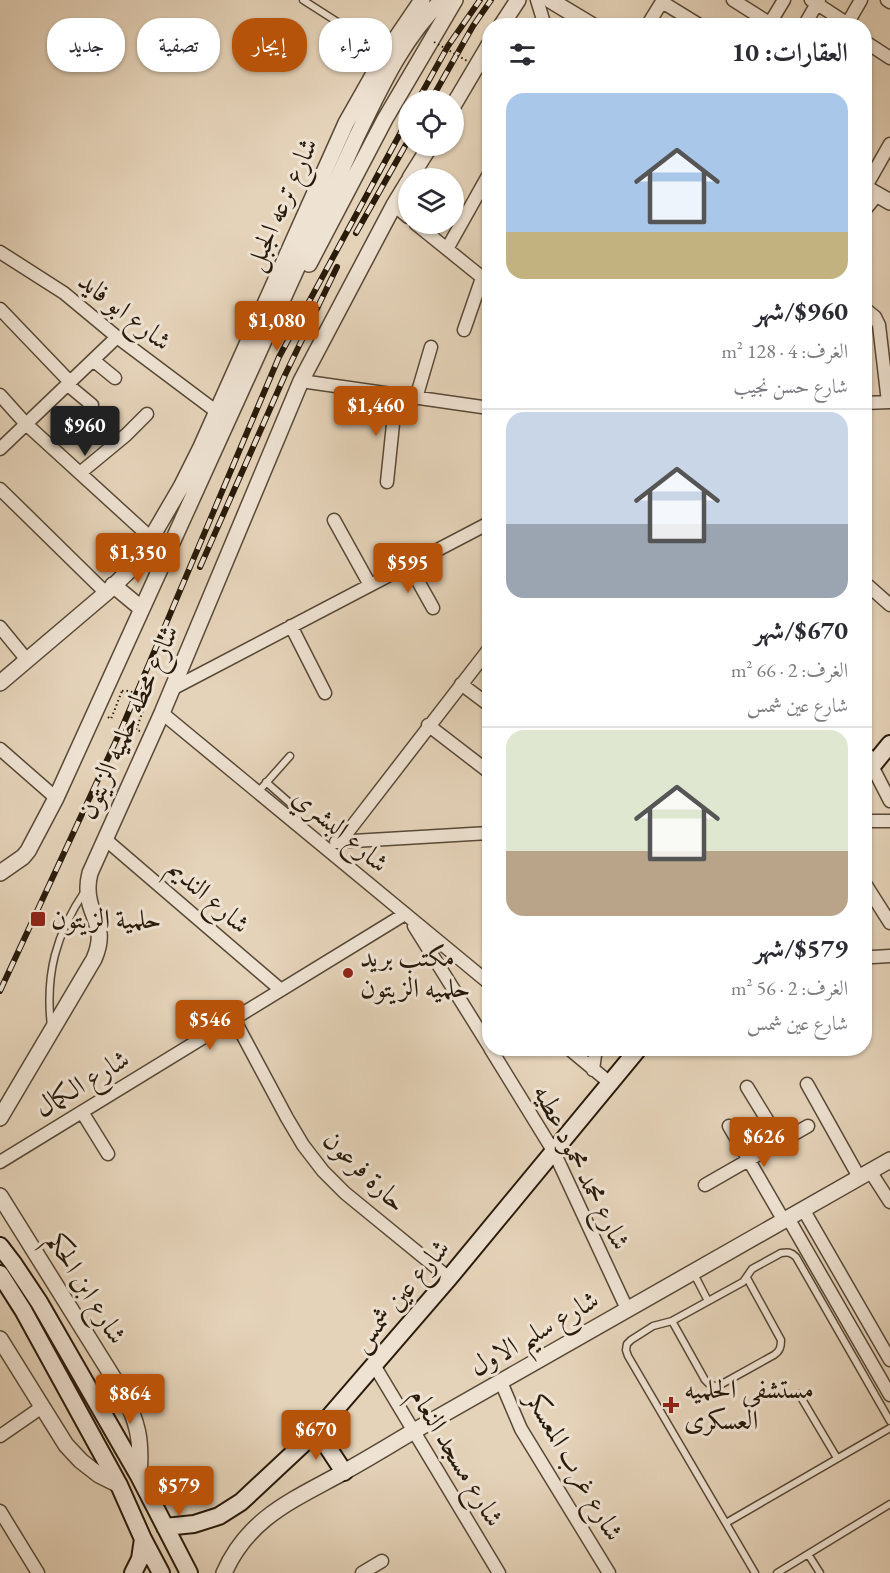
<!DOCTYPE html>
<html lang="ar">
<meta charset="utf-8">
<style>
body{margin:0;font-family:"EB Garamond",Amiri,serif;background:#f2f2f3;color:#2b2b33;direction:rtl;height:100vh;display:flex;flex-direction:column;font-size:22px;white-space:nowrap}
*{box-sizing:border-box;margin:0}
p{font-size:20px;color:#7c7c81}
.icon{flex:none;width:33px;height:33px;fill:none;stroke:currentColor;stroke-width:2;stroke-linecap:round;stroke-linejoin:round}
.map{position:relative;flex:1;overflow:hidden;direction:ltr}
.sheet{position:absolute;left:482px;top:18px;width:390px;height:1038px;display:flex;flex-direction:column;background:#fff;border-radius:24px;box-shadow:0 2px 4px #0004;direction:rtl}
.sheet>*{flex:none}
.banner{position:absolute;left:18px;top:18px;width:374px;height:54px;direction:rtl;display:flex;gap:12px}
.fabs{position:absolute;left:398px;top:90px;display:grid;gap:12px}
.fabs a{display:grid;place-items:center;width:66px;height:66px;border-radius:50%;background:#fff;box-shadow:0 2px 4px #0004;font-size:30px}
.price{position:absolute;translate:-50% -51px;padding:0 14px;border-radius:6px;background:#b45309;color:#fff;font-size:20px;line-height:39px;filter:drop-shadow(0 2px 3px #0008)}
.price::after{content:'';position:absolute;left:50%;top:36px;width:18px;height:14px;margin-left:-9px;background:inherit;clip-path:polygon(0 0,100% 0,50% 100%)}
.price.selected{background:#222;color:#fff}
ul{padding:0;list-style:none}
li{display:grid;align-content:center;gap:12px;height:318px;padding:0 24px}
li+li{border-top:2px solid #e1e1e2}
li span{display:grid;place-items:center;height:186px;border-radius:18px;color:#555}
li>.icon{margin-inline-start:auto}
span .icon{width:108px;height:108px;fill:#fffc;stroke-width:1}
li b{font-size:26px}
h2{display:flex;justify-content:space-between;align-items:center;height:72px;padding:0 24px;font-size:26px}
.pill{padding:0 21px;border-radius:24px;background:#fff;box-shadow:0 2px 4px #0004;font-size:21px;line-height:54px}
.pill.selected{background:#b45309;color:#fff}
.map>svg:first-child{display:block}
</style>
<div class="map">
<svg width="890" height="1573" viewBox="0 0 890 1573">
<rect width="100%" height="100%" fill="#e5d3b9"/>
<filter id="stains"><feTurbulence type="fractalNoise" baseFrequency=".00333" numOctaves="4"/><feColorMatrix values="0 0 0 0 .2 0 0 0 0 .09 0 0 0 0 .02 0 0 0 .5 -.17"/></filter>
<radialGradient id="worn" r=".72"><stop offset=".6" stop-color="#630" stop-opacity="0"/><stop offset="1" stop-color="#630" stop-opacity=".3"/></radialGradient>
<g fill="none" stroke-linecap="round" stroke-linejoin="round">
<g stroke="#584936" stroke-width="9">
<path id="service" d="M303,0l83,53
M266,782l25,22
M258,792l32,-36
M51,1026c-6,-52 5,-92 34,-135
M693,1272l15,29
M672,1321l33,59c4,5 8,7 15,5l54,-30c6,-4 7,-8 7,-15l-34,-62
M799,1394l38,64
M726,1523l164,-95
M808,1554l12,19
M755,1573l-127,-217 -2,-6 1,-6 4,-4 22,-14 19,-5 71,-39 9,-13 29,-16c7,-1 10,-1 15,4l94,164
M777,1573l113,-69"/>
</g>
<g stroke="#584936" stroke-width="15">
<path id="minor" d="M537,0l8,26
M733,0l41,26
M811,0l37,24
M887,0l3,2
M662,2l39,24
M770,23l14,-23
M647,26l16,-26
M804,26l15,-26
M846,26l15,-26
M864,41l26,17
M865,188l25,-44
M394,205l14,12
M864,211l13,-16
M416,224l73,59
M447,249l42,-75
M0,252l64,41 53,44 100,75
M864,308l11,9 4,8 9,77
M0,309l70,73
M464,330l18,-52
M93,360l22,18
M301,381l188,27
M68,385l24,20
M0,395l26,29 125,114
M416,398l15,-51
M864,403l26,-1
M0,449l117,-112
M80,473l46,-38 21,-21
M387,482l9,-87
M0,489l106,104
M334,520l36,65
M409,565l24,43
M864,582l26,23
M291,626l34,67
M0,627l27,33
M461,684l28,21
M172,689l317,-166
M162,713l327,270
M428,725l61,47
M0,749l56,49
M864,751l11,11
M872,766l18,35
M864,821h26
M105,839l176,151
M336,842l153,-9
M340,842l149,-193
M864,882l26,41
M414,926l75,120
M864,956l9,1 17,-1
M234,1019l53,99 16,27 20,26 22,22 104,85
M490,1048l64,104 73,157
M568,1048l42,35
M593,1070l3,-22
M807,1084l52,93
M747,1087l33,54
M82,1112l26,42
M729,1126l55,95
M0,1162l405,-248
M870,1171l20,31
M705,1185l103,-59
M803,1209l87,151
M788,1218l102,177
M374,1365l125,208
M501,1382l20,47 88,144
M0,1436l42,-29
M0,1511l38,62
M362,1573l20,-12"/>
</g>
<g stroke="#584936" stroke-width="18">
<path id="tertiary" d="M550,0l43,26
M501,26l17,-26
M453,106l36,-61
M410,178l20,-32
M864,187l26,15
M309,264l76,-145 70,-119
M113,585l29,24
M0,683l106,-90 25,-24 8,-10 42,-72 20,-40 145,-324 38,-67 38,-56
M0,873l23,-16 5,-6 28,-53 300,-660c24,-49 46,-99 86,-138
M0,1118l94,-159c15,-34 -7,-42 -6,-72 0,-4 1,-10 2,-14l72,-160 139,-332 93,-176 14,-23
M0,1196l121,194c17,31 21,50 18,86
M0,1339l66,106 15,16 18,14 20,10
M224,1573c24,-55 69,-73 118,-100 24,-13 48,-28 72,-42l476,-271"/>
</g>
<g stroke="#291b0a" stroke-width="20">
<path id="secondary" d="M864,776l26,-32
M0,1246l13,17 26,39 100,174 50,97
M0,1274l23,36 96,175 24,54 18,34
M317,1431l27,41
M165,1527l29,-3 25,-8 22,-14 76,-71 132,-153 190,-230
M133,1573l7,-14 3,-20"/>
</g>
<path stroke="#291b0a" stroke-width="2" stroke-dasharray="1.5 3" stroke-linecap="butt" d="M108,717l3,2 11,-28
M140,731l-4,-1 10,-28"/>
<use href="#service" stroke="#eee2d2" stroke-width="6"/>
<use href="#minor" stroke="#eee2d2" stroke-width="12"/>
<use href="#tertiary" stroke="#eee2d2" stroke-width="15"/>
<use href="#secondary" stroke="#eee2d2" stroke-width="16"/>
<g stroke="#291b0a" stroke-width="6">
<path id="rail" d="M418,100l30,-54 32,-46
M431,100l42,-74 18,-26
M356,233l52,-92
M200,567l85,-192 52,-108
M0,991l121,-261 158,-373 129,-238"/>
</g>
<use href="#rail" stroke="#eee2d2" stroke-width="4" stroke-dasharray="11" stroke-linecap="butt"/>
<path stroke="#291b0a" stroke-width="2" stroke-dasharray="1.5 3" stroke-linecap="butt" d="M434,42l33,19
M122,691c7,-2 21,5 24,11"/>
</g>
<g fill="#8f2418" stroke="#eee2d2" stroke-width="2">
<rect x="30" y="911" width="16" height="16" rx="3"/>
<circle cx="348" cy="973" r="6"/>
<path d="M668 1396h6v6h6v6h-6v6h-6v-6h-6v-6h6z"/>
</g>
<g text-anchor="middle" stroke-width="6" stroke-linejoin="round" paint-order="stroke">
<g font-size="27" fill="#291b0a" stroke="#eee2d2">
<text transform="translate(281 204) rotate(-66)" y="9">شارع ترعه الجبل</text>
<text transform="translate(125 311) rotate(38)" y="9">شارع ابو فايد</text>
<text transform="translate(128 722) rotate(-66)" y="9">شارع محطه حلميه الزيتون</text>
<text transform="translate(341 830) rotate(40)" y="9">شارع البشري</text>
<text transform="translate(209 896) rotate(41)" y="9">شارع النديم</text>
<text transform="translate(82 1083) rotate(-31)" y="9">شارع الكمال</text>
<text transform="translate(582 1167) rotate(63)" y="9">شارع محمد محمود عطيه</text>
<text transform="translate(365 1171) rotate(44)" y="9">حارة فرعون</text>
<text transform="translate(87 1288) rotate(58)" y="9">شارع ابن الحكم</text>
<text transform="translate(400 1295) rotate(-50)" y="9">شارع عين شمس</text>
<text transform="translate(534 1333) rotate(-30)" y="9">شارع سليم الاول</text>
<text transform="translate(457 1457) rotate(59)" y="9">شارع مسجد النعام</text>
<text transform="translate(575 1466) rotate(60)" y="9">شارع غرب المعسكر</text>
</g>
<g font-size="27" fill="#291b0a" stroke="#eee2d2" text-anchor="start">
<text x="51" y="928">حلمية الزيتون</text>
<text x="360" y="966">مكتب بريد<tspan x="360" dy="31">حلميه الزيتون</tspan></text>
<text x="684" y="1398">مستشفى الحلميه<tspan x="684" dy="31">العسكرى</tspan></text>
</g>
</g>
<rect width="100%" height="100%" filter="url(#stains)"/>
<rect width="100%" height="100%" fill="url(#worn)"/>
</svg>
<div class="fabs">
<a><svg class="icon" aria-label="locate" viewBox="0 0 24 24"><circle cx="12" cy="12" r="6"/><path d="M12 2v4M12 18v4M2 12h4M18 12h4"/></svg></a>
<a><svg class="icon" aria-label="layers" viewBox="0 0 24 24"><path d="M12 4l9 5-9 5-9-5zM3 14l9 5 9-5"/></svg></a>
</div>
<b class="price" style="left:277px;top:352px">$1,080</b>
<b class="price" style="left:376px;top:437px">$1,460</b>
<b class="price selected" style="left:85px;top:457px">$960</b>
<b class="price" style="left:138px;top:584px">$1,350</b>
<b class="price" style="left:408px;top:594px">$595</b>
<b class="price" style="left:210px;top:1051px">$546</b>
<b class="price" style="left:764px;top:1168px">$626</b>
<b class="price" style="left:130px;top:1425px">$864</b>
<b class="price" style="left:316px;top:1461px">$670</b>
<b class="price" style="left:179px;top:1517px">$579</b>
<div class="banner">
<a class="pill">شراء</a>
<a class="pill selected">إيجار</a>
<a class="pill">تصفية</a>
<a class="pill">جديد</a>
</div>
<section class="sheet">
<h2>العقارات: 10<svg class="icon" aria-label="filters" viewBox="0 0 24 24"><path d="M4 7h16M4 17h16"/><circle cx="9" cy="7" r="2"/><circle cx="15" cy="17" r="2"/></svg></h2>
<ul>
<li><span style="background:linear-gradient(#a9c7e8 75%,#c2b280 0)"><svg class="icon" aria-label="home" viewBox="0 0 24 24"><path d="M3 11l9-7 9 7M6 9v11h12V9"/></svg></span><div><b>$960/شهر</b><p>الغرف: 4 · 128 m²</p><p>شارع حسن نجيب</p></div></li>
<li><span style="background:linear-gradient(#c9d6e8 60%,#9aa5b1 0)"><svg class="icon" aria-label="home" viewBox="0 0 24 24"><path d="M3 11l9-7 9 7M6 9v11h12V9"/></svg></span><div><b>$670/شهر</b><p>الغرف: 2 · 66 m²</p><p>شارع عين شمس</p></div></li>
<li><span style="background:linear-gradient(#dfe7d0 65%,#b9a48a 0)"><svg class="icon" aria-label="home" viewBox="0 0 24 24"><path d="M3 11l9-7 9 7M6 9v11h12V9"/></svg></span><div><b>$579/شهر</b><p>الغرف: 2 · 56 m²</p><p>شارع عين شمس</p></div></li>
</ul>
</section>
</div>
